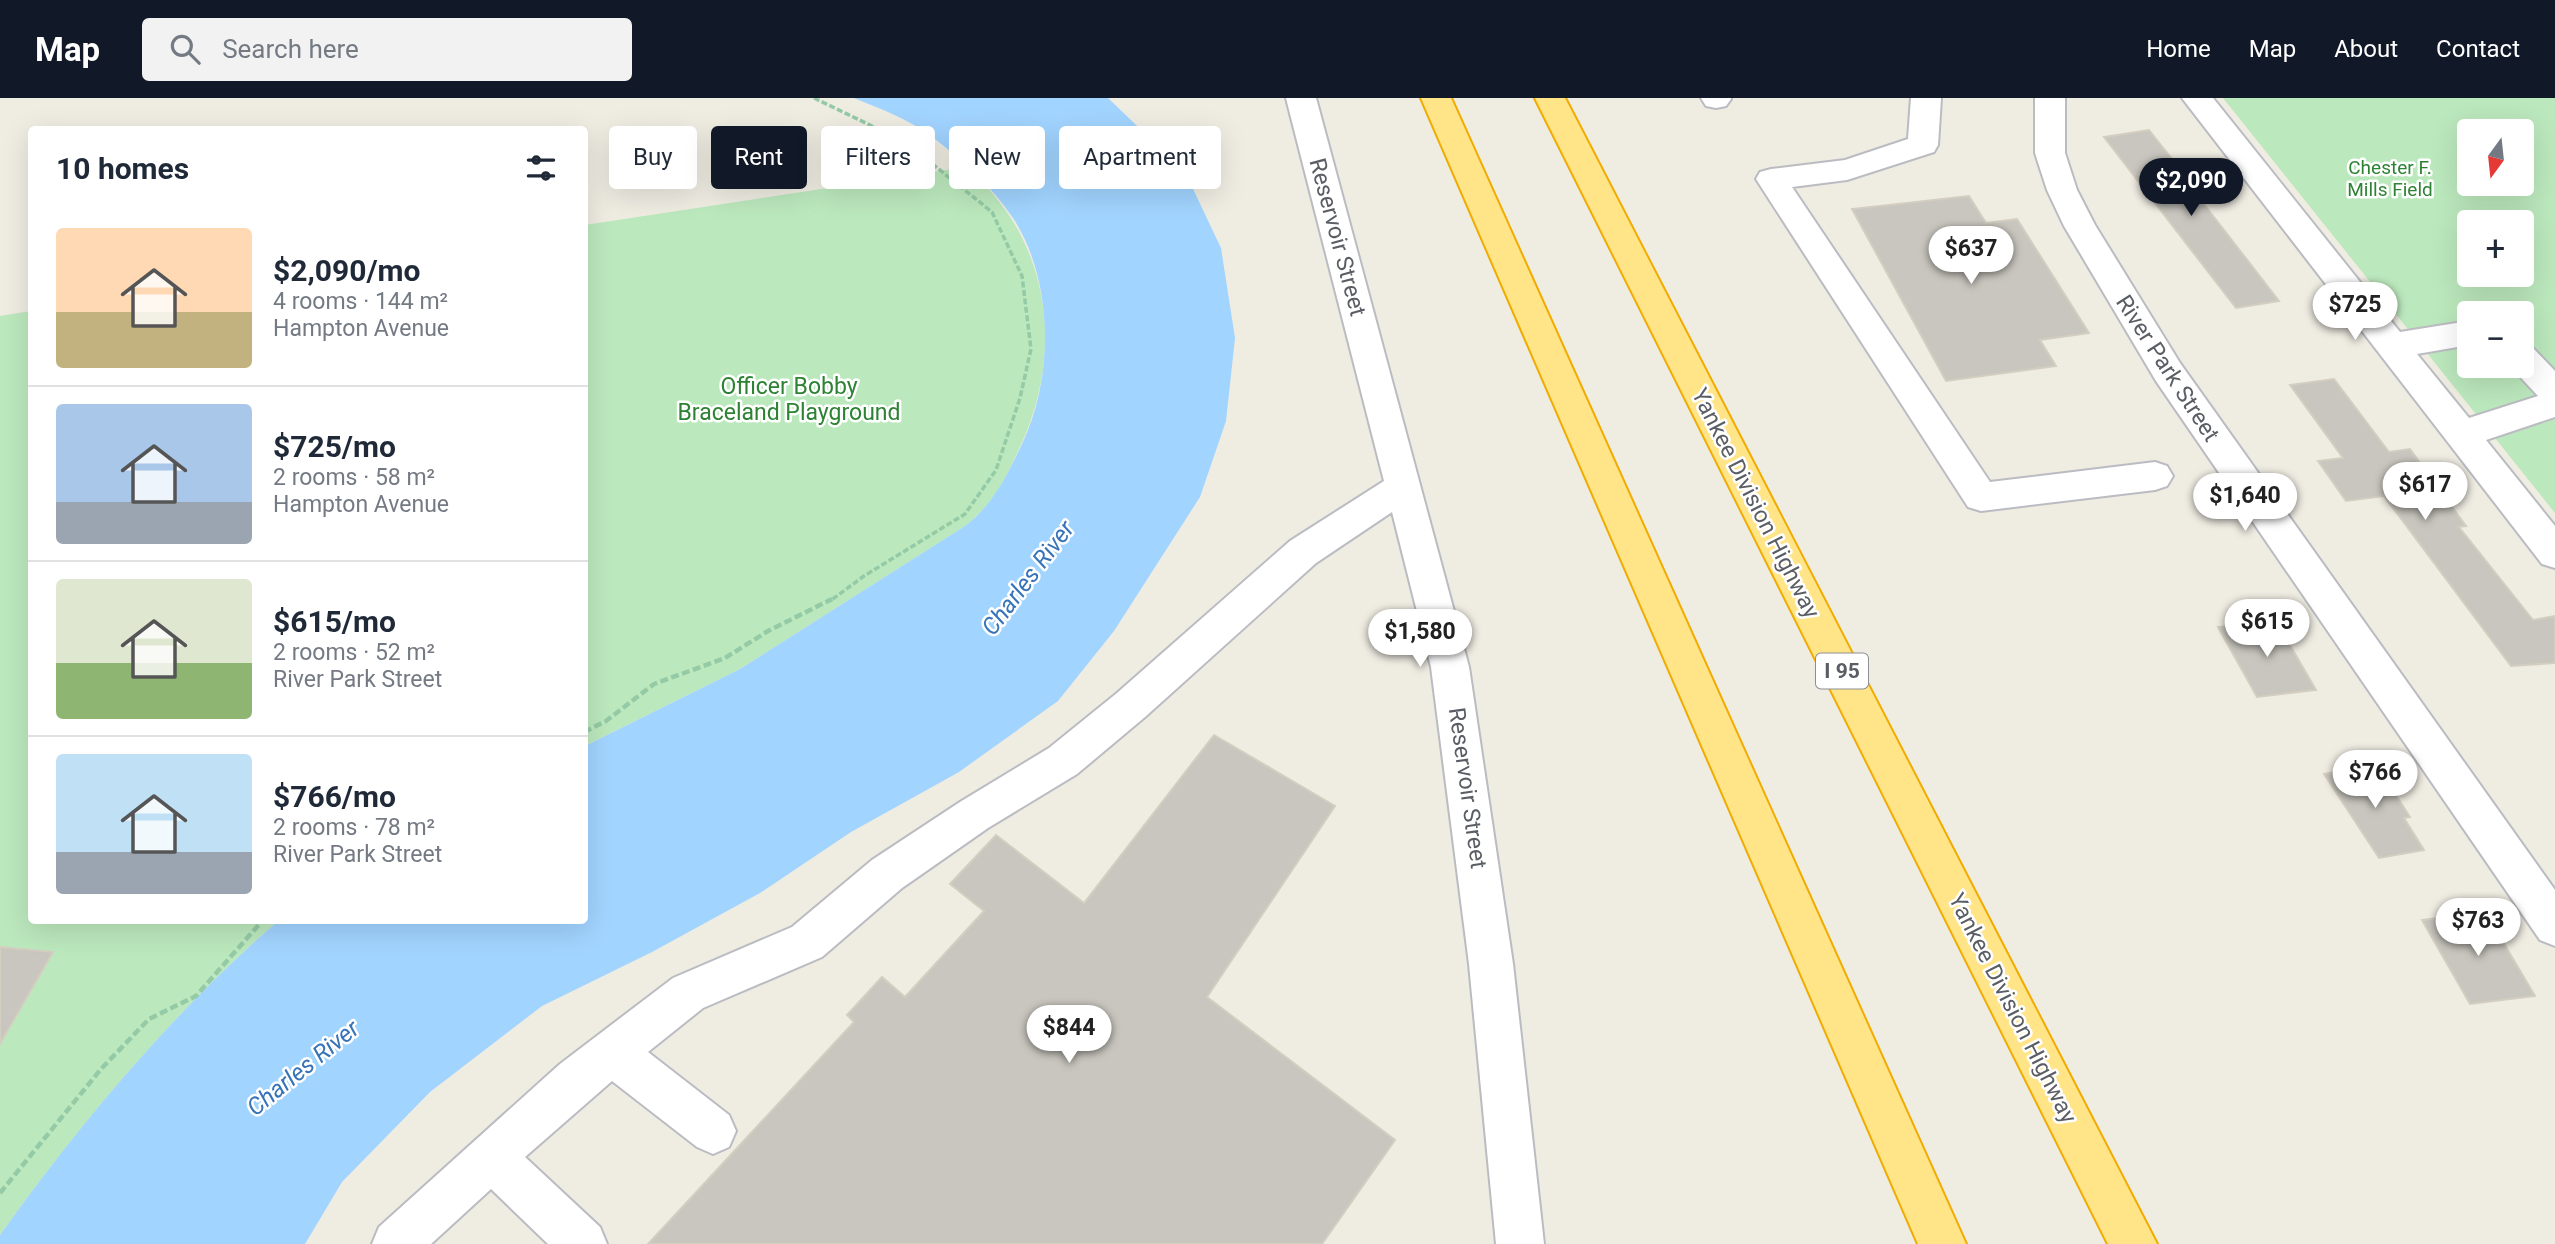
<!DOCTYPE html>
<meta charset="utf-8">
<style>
body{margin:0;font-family:Roboto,sans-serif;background:#f2f2f3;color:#1f2937;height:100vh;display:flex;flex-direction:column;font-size:26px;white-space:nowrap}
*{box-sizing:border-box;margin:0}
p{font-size:23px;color:#747a83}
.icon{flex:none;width:38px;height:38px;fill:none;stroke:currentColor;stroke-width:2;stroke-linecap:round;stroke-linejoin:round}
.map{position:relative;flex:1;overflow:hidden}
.sheet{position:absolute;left:28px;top:28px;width:560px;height:798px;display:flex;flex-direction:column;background:#fff;border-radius:7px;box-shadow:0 7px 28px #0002}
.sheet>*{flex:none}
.banner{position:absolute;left:609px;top:28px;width:665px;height:63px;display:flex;gap:14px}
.needle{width:46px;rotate:195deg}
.tools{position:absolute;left:2457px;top:21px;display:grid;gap:14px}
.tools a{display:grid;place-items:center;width:77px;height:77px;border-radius:7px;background:#fff;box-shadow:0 7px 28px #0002;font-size:35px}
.price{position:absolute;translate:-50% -60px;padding:0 16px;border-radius:24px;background:#fff;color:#222;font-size:23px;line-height:46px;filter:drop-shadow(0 2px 4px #0008)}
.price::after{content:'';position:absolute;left:50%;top:42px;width:21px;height:16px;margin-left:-10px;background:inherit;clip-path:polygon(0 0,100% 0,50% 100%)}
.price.current{background:#111827;color:#fff}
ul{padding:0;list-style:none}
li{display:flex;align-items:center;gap:21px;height:175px;padding:0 28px}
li+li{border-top:2px solid #e0e1e3}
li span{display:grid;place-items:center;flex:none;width:196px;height:140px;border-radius:7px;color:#555}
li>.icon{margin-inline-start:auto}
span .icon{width:84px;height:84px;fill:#fffc;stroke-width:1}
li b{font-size:30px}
h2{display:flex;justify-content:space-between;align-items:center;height:84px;padding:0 28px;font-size:30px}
.chip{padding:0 24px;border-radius:7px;background:#fff;box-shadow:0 7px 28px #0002;font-size:24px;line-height:63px}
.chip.current{background:#111827;color:#fff}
header{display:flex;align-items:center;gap:42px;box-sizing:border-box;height:98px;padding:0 35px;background:#111827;color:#fff}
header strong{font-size:33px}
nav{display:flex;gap:38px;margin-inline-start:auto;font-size:24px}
.search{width:490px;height:63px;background:#f2f2f3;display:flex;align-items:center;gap:18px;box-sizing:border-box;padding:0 24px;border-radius:7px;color:#747a83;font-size:26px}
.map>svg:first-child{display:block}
</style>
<header>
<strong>Map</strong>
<div class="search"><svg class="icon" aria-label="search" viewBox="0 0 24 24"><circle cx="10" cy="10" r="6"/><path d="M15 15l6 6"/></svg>Search here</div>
<nav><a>Home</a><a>Map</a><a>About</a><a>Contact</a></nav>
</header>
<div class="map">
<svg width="2555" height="1146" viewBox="0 0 2555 1146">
<rect width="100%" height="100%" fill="#efece2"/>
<path fill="#bce8bd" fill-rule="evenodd" d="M2223,0h332v415zM2469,33h53v53h-53zM2469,124h53v53h-53zM2469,215h53v53h-53z
M966,69c86,73 100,187 51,286 -13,29 -27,54 -52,73l-225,143 -155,77v-521z
M31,213l1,609 246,1c-104,90 -197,201 -278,314v-919z"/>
<path fill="#a1d4ff" d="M854,0h254l77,74 36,76 14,90 -9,83 -26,76 -86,134 -56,70 -99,71 -108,60 -91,61 -108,59 -110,54 -112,86 -88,90 -37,62h-305v-9c80,-112 174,-224 278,-314l306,-1 1,-174 155,-77 225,-143c28,-21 42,-51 57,-82 32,-66 32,-163 -9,-226 -20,-30 -50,-57 -78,-79 -24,-19 -54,-30 -81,-41z"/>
<path fill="#c9c6bf" stroke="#d4cec0" stroke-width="2" d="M2149,32l55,69h-4l79,102 -43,7 -132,-171z
M1969,98l17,27 31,-4 72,114 -49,7 16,26 -110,15 -94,-172z
M2334,281l55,73 21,-3 56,77 -7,1 74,93 22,-4v47l-44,3 -127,-170 -38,5 -28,-40 25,-3 -53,-73z
M2276,523l40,69 -59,7 -39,-70z
M1214,637l121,71 -128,191 188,143 -73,104h-674l206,-222 -7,-7 35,-38 23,20 79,-86 -34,-27 46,-49 88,68z
M2376,666l34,53 -6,1 20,32 -45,8 -55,-84z
M2483,814l13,18 39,66 -65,8 -48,-84z
M0,849l53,5 -53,92z"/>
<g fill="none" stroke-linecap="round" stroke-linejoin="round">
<g stroke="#babcc2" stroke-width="4">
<path id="minor" d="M1286,0h30l153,569 44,297 31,280h-48l-27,-280 -38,-297 -39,-155 -76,51 -171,154 -68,57 -89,54 -86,60 -80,69 -119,51 -55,44 81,63 7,16 -7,16 -16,7 -16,-7 -85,-66 -87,76 75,70 7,17h-59l-57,-55 -60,55h-59l7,-17 181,-163 113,-86 119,-51 80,-67 88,-58 89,-54 68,-55 173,-152 94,-60z
M1701,0h30v1l-5,7 -10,2 -10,-2z
M1911,0h30l-3,47 -4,7 -87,28 -55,7 198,295 165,-20 12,4 6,10 -6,10 -12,4 -174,21 -13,-4 -212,-328 4,-7 11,-3 74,-9 63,-21z
M2035,0h30v55l12,37 18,35 85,138 375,527v56l-15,-6 -384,-559 -92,-155 -17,-36 -12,-37z
M2182,0h31l187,234 69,-11v24l-52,9 52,64 69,-22 -28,-30h12v-20l12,3 21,22v46l-69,23 69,86v42l-13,-4z"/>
</g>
<g stroke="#f0ac00" stroke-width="4">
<path id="highway" d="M1421,0h30l515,1146h-48z
M1535,0h30l592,1146h-49z"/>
</g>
<path stroke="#94caa5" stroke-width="3.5" stroke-dasharray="6 2.5" stroke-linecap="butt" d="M814,0l91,44 87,70 30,64 9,73 -11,49 -24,72 -31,44 -101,62 -34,25"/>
<path stroke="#94caa5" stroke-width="4.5" stroke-dasharray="8 3.5" stroke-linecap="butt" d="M584,634l22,-11 48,-37 71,-26 43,-27 64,-32
M0,1095l101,-124 48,-50 47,-23 67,-76"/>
<use href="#minor" fill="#fff" fill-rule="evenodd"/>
<use href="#highway" fill="#ffe488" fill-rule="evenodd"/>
</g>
<g text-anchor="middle" stroke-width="5" stroke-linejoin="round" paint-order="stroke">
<g font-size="19" fill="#2d8233" stroke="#fff">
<text x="2390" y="76">Chester F.<tspan x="2390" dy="22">Mills Field</tspan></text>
</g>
<rect fill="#fff" stroke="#8c8e92" stroke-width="2" x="1816" y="555.5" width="52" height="35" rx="5"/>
<g font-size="21" font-weight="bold" fill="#5a5e64">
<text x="1842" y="580">I 95</text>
</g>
<g font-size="23" fill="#5a5e64" stroke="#fff">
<text transform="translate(1338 139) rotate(75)" y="8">Reservoir Street</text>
<text transform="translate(2168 270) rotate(57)" y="8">River Park Street</text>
<text transform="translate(1756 405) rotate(63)" y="8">Yankee Division Highway</text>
<text transform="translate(1468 690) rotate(82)" y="8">Reservoir Street</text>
<text transform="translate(2013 910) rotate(63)" y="8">Yankee Division Highway</text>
</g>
<g font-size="23" fill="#2d8233" stroke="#fff">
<text x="789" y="296">Officer Bobby<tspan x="789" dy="26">Braceland Playground</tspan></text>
</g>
<g font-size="24" font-style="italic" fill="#3773b9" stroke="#fff">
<text transform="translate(1028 480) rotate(-53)" y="8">Charles River</text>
<text transform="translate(303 970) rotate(-39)" y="8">Charles River</text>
</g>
</g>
</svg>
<div class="tools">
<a><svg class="needle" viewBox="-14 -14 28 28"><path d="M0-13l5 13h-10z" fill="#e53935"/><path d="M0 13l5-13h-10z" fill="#747a83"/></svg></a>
<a>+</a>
<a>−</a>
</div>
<b class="price current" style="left:2191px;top:120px">$2,090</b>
<b class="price" style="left:1971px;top:188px">$637</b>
<b class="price" style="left:2355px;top:244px">$725</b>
<b class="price" style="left:2425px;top:424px">$617</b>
<b class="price" style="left:2245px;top:435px">$1,640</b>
<b class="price" style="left:2267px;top:561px">$615</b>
<b class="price" style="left:1420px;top:571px">$1,580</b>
<b class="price" style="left:2375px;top:712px">$766</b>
<b class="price" style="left:2478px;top:860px">$763</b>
<b class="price" style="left:1069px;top:967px">$844</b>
<div class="banner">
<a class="chip">Buy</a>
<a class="chip current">Rent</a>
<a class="chip">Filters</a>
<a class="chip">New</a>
<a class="chip">Apartment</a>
</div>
<section class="sheet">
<h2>10 homes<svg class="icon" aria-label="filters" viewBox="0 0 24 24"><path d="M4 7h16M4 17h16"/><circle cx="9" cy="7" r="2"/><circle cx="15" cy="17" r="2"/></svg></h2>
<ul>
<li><span style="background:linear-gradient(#ffd9b3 60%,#c2b280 0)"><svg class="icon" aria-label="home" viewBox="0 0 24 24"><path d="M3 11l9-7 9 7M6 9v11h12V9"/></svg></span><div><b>$2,090/mo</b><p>4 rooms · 144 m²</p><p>Hampton Avenue</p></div></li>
<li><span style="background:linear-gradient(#a9c7e8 70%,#9aa5b1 0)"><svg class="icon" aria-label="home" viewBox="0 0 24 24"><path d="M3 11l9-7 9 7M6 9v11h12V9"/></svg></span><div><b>$725/mo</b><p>2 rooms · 58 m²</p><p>Hampton Avenue</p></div></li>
<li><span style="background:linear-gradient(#dfe7d0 60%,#8fb573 0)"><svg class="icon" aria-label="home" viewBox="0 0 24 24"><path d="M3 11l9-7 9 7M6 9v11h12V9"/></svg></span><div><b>$615/mo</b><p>2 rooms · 52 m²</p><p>River Park Street</p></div></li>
<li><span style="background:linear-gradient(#bfe0f5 70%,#9aa5b1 0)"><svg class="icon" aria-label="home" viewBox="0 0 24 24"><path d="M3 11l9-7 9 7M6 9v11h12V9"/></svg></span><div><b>$766/mo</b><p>2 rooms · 78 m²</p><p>River Park Street</p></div></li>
</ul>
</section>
</div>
